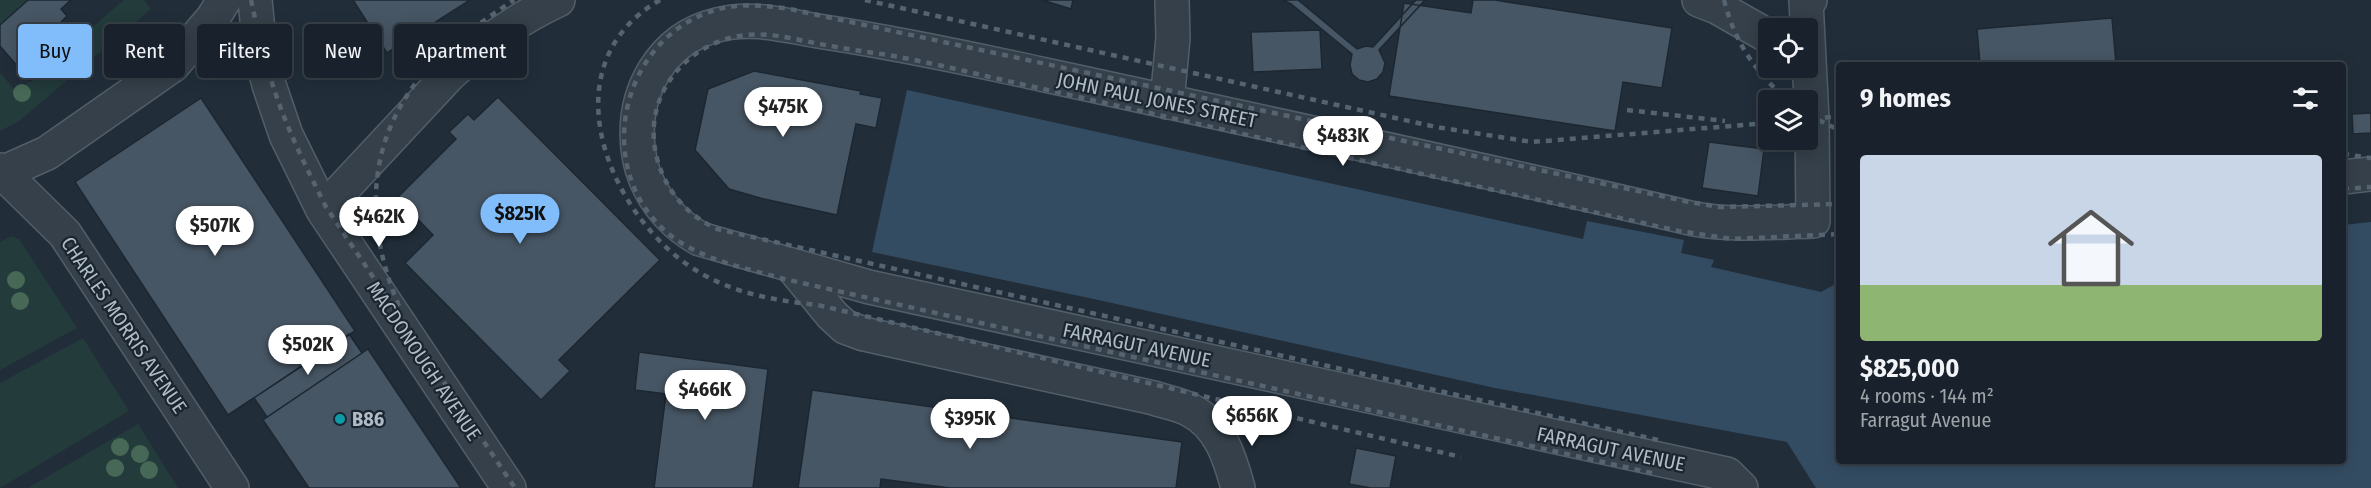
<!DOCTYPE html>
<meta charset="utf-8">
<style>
body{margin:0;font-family:"Fira Sans Condensed",sans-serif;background:#262f38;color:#f1f3f6;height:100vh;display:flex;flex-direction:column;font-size:22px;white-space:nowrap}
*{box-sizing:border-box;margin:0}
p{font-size:20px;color:#9fa4a9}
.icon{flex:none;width:33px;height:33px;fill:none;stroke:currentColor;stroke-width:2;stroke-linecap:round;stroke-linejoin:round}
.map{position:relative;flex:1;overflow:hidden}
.sheet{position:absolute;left:1836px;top:62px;width:510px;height:402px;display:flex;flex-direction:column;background:#19222c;border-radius:6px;box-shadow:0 3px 15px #0003,0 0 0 2px #373f48}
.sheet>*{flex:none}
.guide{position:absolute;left:18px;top:24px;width:570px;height:54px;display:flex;gap:12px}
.controls{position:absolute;left:1758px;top:18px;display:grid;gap:12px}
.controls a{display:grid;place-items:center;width:60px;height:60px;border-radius:6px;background:#19222c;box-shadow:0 3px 15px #0003,0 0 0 2px #373f48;font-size:30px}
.price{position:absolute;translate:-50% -51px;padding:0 14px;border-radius:21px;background:#fff;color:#222;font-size:20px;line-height:39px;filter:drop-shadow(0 2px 3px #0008)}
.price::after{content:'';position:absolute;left:50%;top:36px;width:18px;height:14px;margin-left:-9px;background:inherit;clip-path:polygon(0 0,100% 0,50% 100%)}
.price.active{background:#81bdfa;color:#111}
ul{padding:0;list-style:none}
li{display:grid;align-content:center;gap:12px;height:318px;padding:0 24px}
li span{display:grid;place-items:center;height:186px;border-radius:6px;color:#555}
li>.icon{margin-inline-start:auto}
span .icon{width:108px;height:108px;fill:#fffc;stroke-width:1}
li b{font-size:26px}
h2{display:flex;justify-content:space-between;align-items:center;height:72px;padding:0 24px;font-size:26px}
.chip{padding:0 21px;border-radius:6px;background:#19222c;box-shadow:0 3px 15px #0003,0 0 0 2px #373f48;font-size:21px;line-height:54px}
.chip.active{background:#81bdfa;color:#111}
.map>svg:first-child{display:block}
</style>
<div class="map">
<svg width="2371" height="488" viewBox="0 0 2371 488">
<rect width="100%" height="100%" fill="#212e3a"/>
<path fill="#233b3b" d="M0,0h28l-28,25z
M124,0h20l7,9 -132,112 -19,10v-58l17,19z
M11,236l8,3 58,89 -77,42v-128z
M83,338l46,73 -129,77v-105z
M138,424l40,64h-150z"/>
<path fill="#344c62" d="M907,90l676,149 4,-18 97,19 -3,13 33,7 -3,7 110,25 18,-10v178h504v-235l28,-3v266h-555l-29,-46 -292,-54 -392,-87 -231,-49z"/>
<path fill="#475664" stroke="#1c2731" stroke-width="1.5" d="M28,0h43l-10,9 6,7 -12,12 16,18 -41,35 -30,-35v-21z
M353,0h117l-83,53z
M1042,0h31l-2,9z
M1283,0h15l59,49 9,-3 7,1 43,-47h9l-46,50 6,13 -2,9 -6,7 -9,3 -9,-2 -7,-6 -2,-9 2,-11 -61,-50z
M1473,0h22l177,28 -10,60 -39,-6 -8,49 -226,-35 15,-93 67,10z
M2112,18l4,46h-136l-3,-35z
M1320,30l2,39 -69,3 -2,-40z
M754,71l107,20 -1,3 22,4 -6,30 -20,-4 -19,91 -77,-17 -31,-9 -34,-39 13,-61z
M498,97l162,163 -101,100 11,11 -29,29 -136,-137 28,-28 -36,-37 59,-59 -7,-7 19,-18 6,6z
M201,98l154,233 -127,84 -153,-233z
M2371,113v20l-18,1 -1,-20z
M1709,142l55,7 -6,47 -56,-8z
M349,334l13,19 -95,64 -13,-19z
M368,349l93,139h-152l-46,-68z
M639,352l129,17 -15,119h-99l12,-94 -31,-4z
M812,390l370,52 -6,46h-226l-69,-9 -1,9h-82z
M1356,448l40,8 -6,32h-19l-22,-4z"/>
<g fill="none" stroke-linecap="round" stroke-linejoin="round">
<g stroke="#525e68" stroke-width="36">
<path id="minor" d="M255,0l5,50 9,35 17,50 37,75 186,278
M1699,0l18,7 51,29
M1167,102l6,-64 -1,-38
M0,170l65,64 167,254
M0,174l47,-21 126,-88 40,-47 11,-18
M2343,177l28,-3
M323,210l126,-135c33,-31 68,-56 109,-75
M791,265l41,50 13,12 19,7 290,64c11,4 25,6 36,12 30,15 40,48 48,78
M1741,488l-14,-14 -858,-187 -169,-48c-34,-19 -58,-52 -62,-91 -6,-56 23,-109 79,-123 34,-9 67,0 101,6 66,10 130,23 195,37 227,49 455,98 681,151 40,7 79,3 119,2l-1,-102 -6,-119h4"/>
</g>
<use href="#minor" stroke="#35404a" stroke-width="33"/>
<path stroke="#566472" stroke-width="4.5" stroke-dasharray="6 6" stroke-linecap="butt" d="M251,0c7,33 15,66 26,98 13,37 31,73 49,109l189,281
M660,0c-108,62 -58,202 25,263 40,29 85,37 133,42l643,152
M865,0l571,127 96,15 236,-19
M1724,0c11,43 31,71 63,100
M1627,110l98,11
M1808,115l31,15
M1813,119l26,-3
M2343,154l28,4
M2343,189l28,-2
M399,306c-41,-96 -30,-190 52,-260 20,-17 42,-32 63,-46
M1658,440l-941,-211c-29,-13 -50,-37 -59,-67 -19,-63 26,-120 88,-127 28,-3 59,7 85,11 25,5 49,7 73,12 43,8 84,19 126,28 216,49 432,97 649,145l53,8 107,-5
M1652,473l-868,-194c-39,-11 -82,-19 -114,-44 -76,-61 -53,-186 34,-221 29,-12 56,-9 86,-5l894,192 35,6 120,-3"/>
</g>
<g fill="#476856">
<circle cx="22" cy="93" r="9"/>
<circle cx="16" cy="280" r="9"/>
<circle cx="20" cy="301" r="9"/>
<circle cx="120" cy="447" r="9"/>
<circle cx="140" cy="454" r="9"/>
<circle cx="115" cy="468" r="9"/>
<circle cx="149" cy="470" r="9"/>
</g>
<circle fill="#0f9aa8" stroke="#1a252f" stroke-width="2" cx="340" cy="419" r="6"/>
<g text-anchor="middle" stroke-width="4.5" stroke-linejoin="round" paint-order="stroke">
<g font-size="20" fill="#afbbc7" stroke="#1a252f">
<text transform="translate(1157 100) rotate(12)" y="7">JOHN PAUL JONES STREET</text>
<text transform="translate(124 325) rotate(56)" y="7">CHARLES MORRIS AVENUE</text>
<text transform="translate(1137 345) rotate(12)" y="7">FARRAGUT AVENUE</text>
<text transform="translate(424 361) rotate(56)" y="7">MACDONOUGH AVENUE</text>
<text transform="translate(1611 449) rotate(12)" y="7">FARRAGUT AVENUE</text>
</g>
<g font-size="20" font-weight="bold" fill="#afbbc7" stroke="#1a252f" text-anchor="start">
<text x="352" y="426">B86</text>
</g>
</g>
</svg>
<div class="controls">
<a><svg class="icon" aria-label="locate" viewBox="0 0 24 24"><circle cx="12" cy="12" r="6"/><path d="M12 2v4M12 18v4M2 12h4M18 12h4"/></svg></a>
<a><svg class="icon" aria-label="layers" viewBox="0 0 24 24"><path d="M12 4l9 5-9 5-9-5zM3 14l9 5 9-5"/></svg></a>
</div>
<b class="price" style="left:783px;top:138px">$475K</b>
<b class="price" style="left:1343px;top:167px">$483K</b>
<b class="price active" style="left:520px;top:245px">$825K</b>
<b class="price" style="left:379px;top:248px">$462K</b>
<b class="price" style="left:215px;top:257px">$507K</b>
<b class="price" style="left:308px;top:376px">$502K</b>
<b class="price" style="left:705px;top:421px">$466K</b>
<b class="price" style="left:1252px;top:447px">$656K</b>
<b class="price" style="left:970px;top:450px">$395K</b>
<div class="guide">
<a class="chip active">Buy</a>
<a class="chip">Rent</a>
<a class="chip">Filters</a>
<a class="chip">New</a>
<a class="chip">Apartment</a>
</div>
<section class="sheet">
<h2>9 homes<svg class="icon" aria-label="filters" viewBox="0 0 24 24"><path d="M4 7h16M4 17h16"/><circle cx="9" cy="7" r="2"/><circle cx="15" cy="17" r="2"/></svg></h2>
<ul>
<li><span style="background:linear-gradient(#c9d6e8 70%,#8fb573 0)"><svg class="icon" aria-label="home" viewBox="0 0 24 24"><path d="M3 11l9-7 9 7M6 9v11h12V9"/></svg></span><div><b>$825,000</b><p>4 rooms · 144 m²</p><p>Farragut Avenue</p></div></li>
</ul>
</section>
</div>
